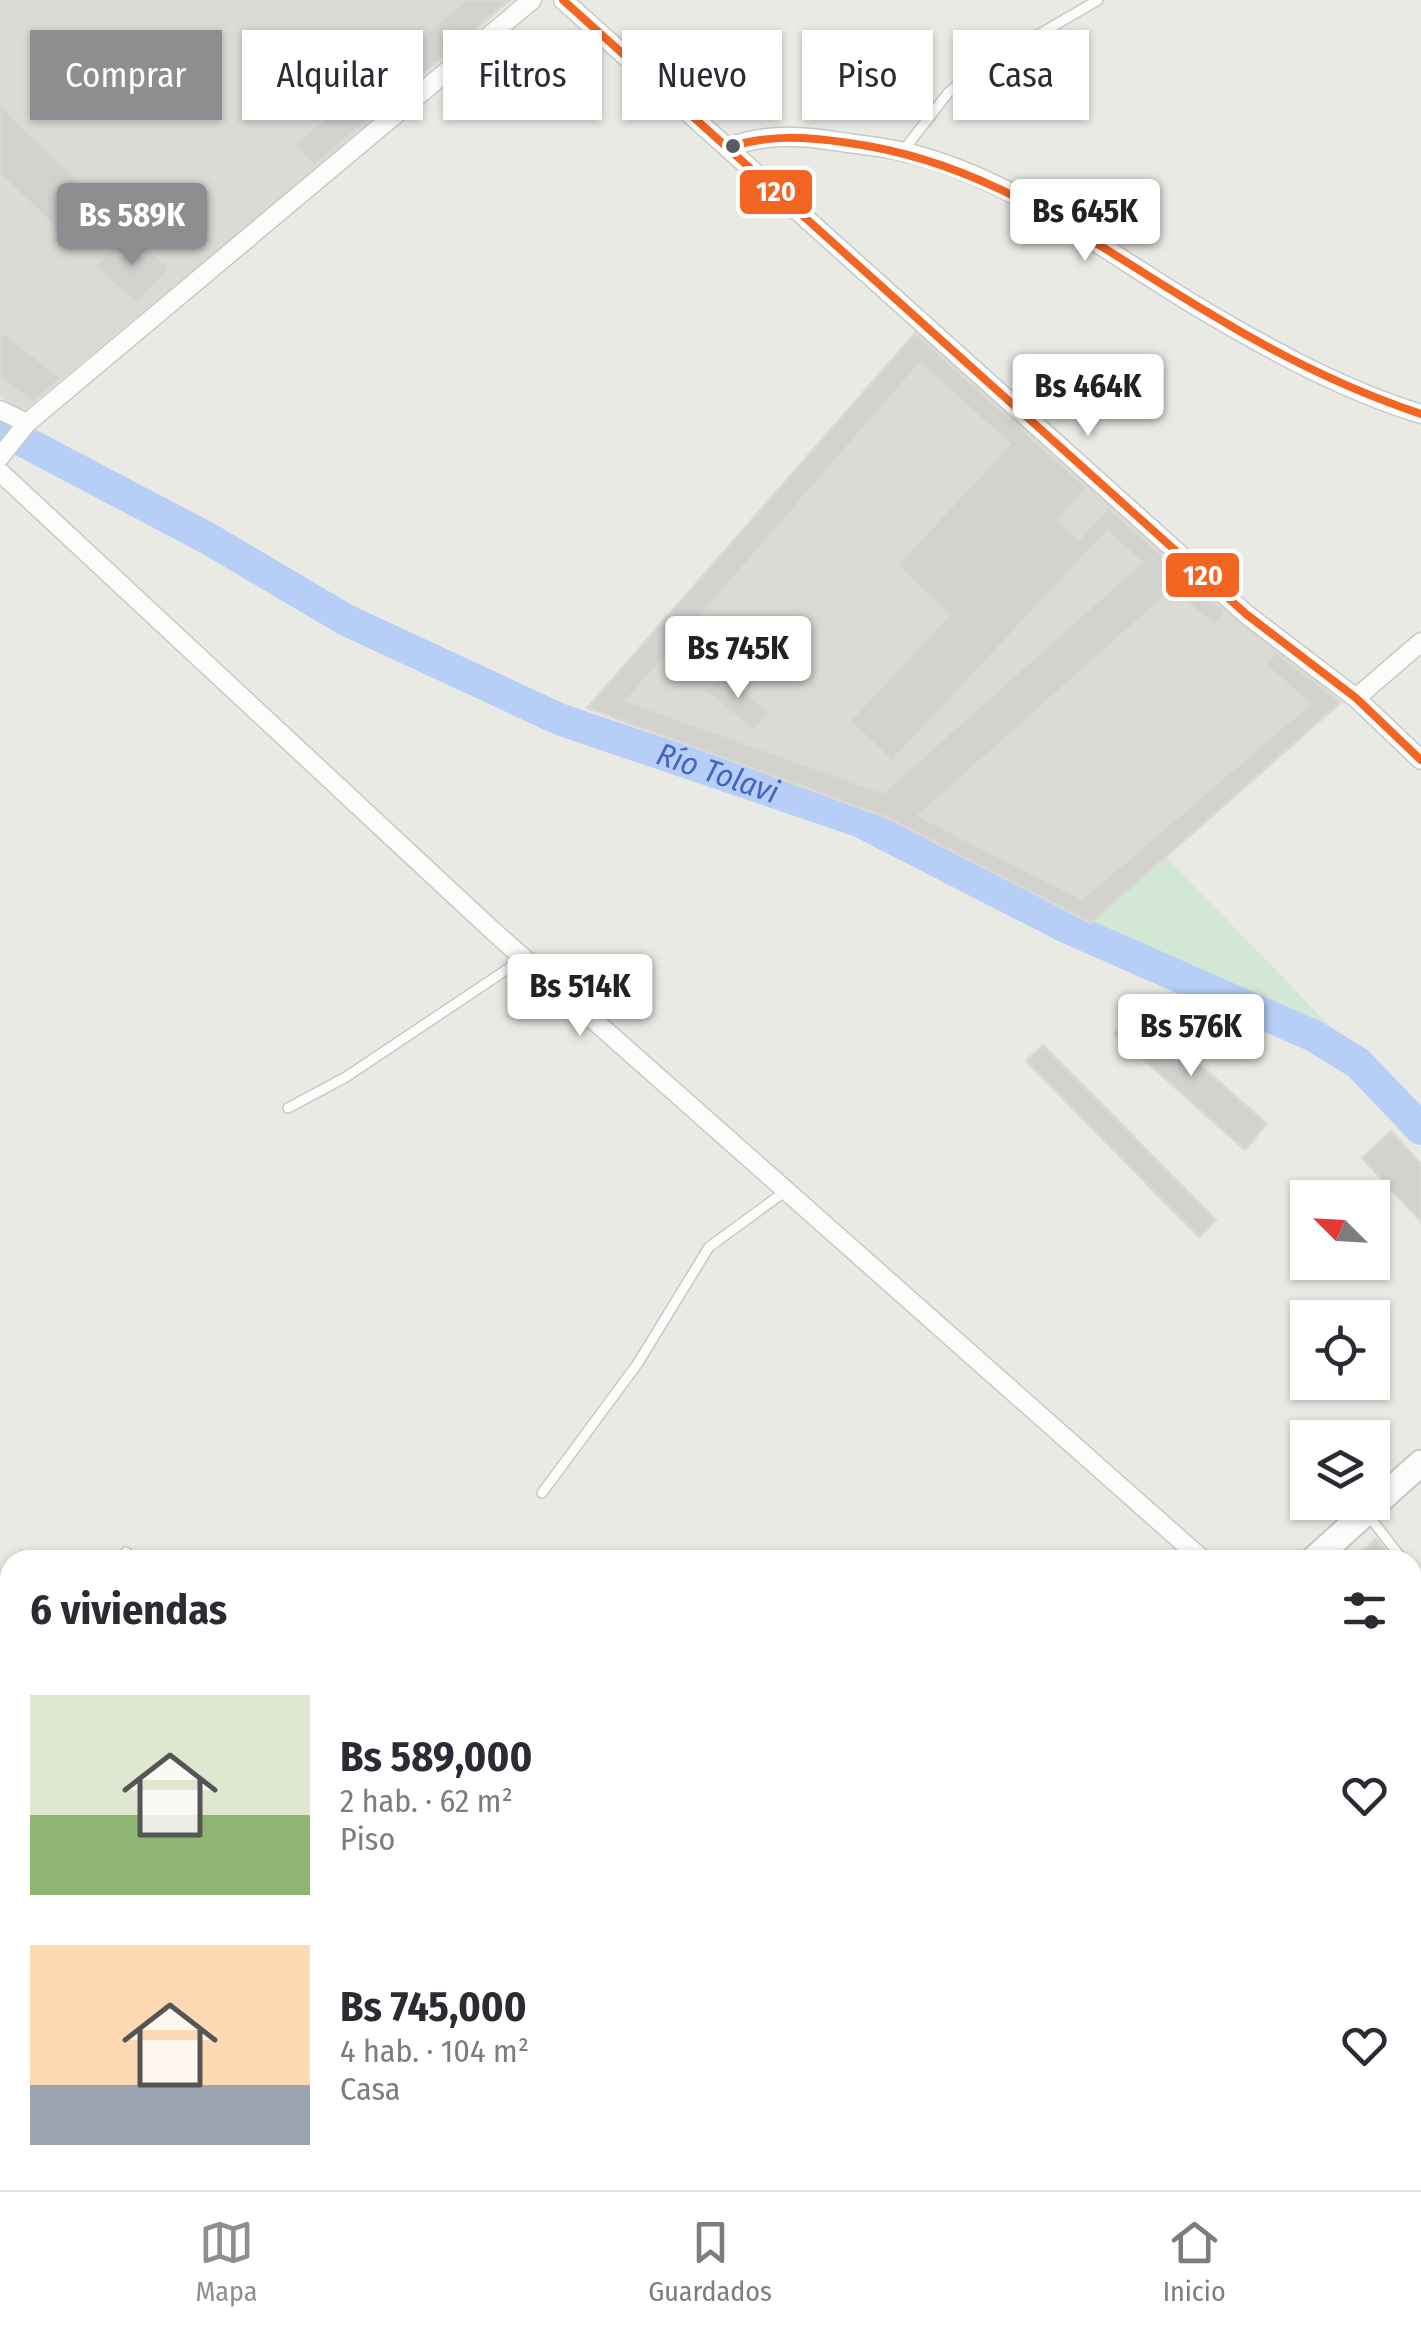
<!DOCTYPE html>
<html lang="es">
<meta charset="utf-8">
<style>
body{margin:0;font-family:"Fira Sans Condensed",sans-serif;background:#f7f7f7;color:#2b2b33;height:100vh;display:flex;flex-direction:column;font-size:38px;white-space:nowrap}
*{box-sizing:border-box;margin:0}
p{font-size:32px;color:#7c7c81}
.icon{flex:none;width:55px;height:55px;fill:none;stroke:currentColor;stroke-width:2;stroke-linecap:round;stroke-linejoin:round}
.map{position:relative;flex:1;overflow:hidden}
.sheet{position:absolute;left:0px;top:1550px;width:1422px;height:640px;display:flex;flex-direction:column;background:#fff;border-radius:30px 30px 0 0;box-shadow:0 2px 8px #0004}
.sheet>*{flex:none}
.guide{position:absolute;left:30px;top:30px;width:1362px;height:90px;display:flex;gap:20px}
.needle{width:65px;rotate:294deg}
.controls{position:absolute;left:1290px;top:1180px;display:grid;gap:20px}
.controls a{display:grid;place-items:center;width:100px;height:100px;border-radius:0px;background:#fff;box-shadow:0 2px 8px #0004;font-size:50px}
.price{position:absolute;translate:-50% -85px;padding:0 22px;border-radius:10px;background:#fff;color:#222;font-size:32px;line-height:65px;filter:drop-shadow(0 2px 5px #0008)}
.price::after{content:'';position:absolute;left:50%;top:60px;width:30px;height:22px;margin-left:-15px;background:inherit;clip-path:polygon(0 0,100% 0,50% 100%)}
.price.active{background:#8c8e90;color:#fff}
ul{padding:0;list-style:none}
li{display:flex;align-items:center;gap:30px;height:250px;padding:0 30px}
li span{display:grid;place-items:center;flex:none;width:280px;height:200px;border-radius:0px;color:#555}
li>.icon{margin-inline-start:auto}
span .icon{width:120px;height:120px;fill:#fffc;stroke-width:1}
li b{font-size:42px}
h2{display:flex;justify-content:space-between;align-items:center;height:120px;padding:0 30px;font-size:42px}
.chip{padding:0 35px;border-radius:0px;background:#fff;box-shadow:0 2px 8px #0004;font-size:35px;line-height:90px}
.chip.active{background:#8c8e90;color:#fff}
.dock{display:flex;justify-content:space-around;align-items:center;height:140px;border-top:2px solid #e1e1e2;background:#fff;font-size:28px;color:#7c7c81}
.dock a{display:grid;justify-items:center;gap:5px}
.dock .active{color:#8c8e90}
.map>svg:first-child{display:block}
</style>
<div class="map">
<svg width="1421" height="2190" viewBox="0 0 1421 2190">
<rect width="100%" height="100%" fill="#eaeae5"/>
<path fill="#dbdbd6" d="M0,0h510l-202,175 -282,234 -12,-2 -14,-11z
M918,330l423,372 -250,221 -203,-105 -301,-110z"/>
<path fill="#d2e7d4" d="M1166,857l164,169 -239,-103z"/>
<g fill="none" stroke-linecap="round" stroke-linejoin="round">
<path stroke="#b7cef6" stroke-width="32" id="s1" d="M0,429l209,110 137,81 213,99 300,102 207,106 248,109 44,27 63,66"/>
</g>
<path fill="#d2d2cf" stroke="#dad9d4" stroke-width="2.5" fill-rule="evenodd" d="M466,0h44l-196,166 -20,-22z
M0,105l108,105 -34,35 -74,-71z
M127,231l42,37 -32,36 -42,-37z
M0,331l61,47 -28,24 -33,-25z
M915,333l172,155 -29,32 21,20 29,-33 117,105 -11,13 -41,-36 -255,227 164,83 228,-195 -45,-40 10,-12 66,50 -250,221 -203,-105 -301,-110zM920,363l90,81 -113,121 52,50 -99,106 42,40 215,-230 35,31 -259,231 -257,-92z
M722,672l47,40 -16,19 -47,-40z
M1137,1009l130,115 -22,26 -130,-116z
M1043,1045l173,175 -17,17 -173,-176z
M1391,1131l30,33v58l-59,-64z
M1376,1539l9,11 -10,10h-22z"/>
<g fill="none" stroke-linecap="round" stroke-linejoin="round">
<g stroke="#c7c8c7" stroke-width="12">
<path id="lane" d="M903,151l45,-58 21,-18 129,-75
M288,1108l58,-31 178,-119
M542,1493l96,-130 71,-116 78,-57
M1368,1515l35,45
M126,1552l8,8
M1412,1572l9,8
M0,1790l10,-8
M1069,2180l22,10
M1322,2180l19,10
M1193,2190l6,-10"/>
</g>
<g stroke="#c7c8c7" stroke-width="21">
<path id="street" d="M563,0l683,614 110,84 65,62
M729,147c41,-15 76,-11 119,-4 17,2 35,4 52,8 114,25 210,105 308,162 66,39 140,79 213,101
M0,410l27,13
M0,457l27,-34 505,-423
M0,472l493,459 710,629
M1356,698l65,-56"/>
</g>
<g stroke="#c6c6c6" stroke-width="29">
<path id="secondary" d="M1313,1560l108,-97
M600,2190l11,-10"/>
</g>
<g stroke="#d2d0b3" stroke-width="31">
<path id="primary" d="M0,1979l10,9
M225,2180l12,10"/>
</g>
<use href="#lane" stroke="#fcfcfb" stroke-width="9"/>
<use href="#street" stroke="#fcfcfb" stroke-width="18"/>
<use href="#secondary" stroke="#fcfcfb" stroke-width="25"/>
<use href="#primary" stroke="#f2f2e7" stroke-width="28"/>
<g stroke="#fff" stroke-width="15">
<path id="bus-1" d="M563,0l683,614 110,84 65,62
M729,147c41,-13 78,-10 120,-4 145,20 239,99 360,170 67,41 137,76 212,101"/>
</g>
<use href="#bus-1" stroke="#f26522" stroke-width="8"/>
</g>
<circle fill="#5a5c63" stroke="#fff" stroke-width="4" cx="733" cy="146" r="9"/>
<g text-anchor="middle" stroke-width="10" stroke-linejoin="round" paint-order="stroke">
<g font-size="32" font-style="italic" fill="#4466c1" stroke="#fff">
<text dy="11" stroke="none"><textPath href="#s1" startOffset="798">Río Tolavi</textPath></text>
</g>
</g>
<g stroke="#fff" stroke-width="4">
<rect x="738" y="168" width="76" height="48" rx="10" fill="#f26522"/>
<rect x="1164" y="551" width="77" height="48" rx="10" fill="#f26522"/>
</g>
<g font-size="28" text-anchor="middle" font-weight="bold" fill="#fff">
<text x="776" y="201">120</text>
<text x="1203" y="585">120</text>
</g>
</svg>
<div class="controls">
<a><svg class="needle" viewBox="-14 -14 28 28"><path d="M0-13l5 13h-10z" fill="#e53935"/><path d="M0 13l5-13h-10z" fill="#7c7c81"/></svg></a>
<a><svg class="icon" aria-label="locate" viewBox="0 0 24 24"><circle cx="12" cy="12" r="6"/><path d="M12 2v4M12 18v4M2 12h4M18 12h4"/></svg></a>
<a><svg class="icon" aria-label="layers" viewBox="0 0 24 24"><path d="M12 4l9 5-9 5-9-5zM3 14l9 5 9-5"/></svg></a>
</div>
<b class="price" style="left:1085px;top:264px">Bs 645K</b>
<b class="price active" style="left:132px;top:268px">Bs 589K</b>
<b class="price" style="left:1088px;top:439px">Bs 464K</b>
<b class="price" style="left:738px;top:701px">Bs 745K</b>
<b class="price" style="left:580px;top:1039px">Bs 514K</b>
<b class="price" style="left:1191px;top:1079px">Bs 576K</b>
<div class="guide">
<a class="chip active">Comprar</a>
<a class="chip">Alquilar</a>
<a class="chip">Filtros</a>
<a class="chip">Nuevo</a>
<a class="chip">Piso</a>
<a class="chip">Casa</a>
</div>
<section class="sheet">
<h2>6 viviendas<svg class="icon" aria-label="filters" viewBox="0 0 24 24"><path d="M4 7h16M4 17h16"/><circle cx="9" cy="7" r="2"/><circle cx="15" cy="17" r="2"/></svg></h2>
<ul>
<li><span style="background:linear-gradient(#dfe7d0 60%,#8fb573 0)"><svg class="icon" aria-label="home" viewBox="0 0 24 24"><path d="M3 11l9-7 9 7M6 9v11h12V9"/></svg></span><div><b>Bs 589,000</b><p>2 hab. · 62 m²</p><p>Piso</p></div><svg class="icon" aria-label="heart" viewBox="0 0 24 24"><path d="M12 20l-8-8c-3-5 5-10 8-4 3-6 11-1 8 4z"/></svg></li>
<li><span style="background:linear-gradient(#ffd9b3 70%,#9aa5b1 0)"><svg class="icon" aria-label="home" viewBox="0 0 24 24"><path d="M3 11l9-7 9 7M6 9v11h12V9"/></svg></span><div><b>Bs 745,000</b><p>4 hab. · 104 m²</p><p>Casa</p></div><svg class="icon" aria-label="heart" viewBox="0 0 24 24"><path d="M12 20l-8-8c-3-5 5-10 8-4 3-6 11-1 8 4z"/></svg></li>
</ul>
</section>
</div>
<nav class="dock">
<a class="active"><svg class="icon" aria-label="map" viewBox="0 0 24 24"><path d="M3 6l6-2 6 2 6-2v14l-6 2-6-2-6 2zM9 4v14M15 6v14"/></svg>Mapa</a>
<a><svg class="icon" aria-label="saved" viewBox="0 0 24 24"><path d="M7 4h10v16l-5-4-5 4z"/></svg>Guardados</a>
<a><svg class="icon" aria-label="home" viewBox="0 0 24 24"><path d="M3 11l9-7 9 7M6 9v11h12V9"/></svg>Inicio</a>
</nav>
